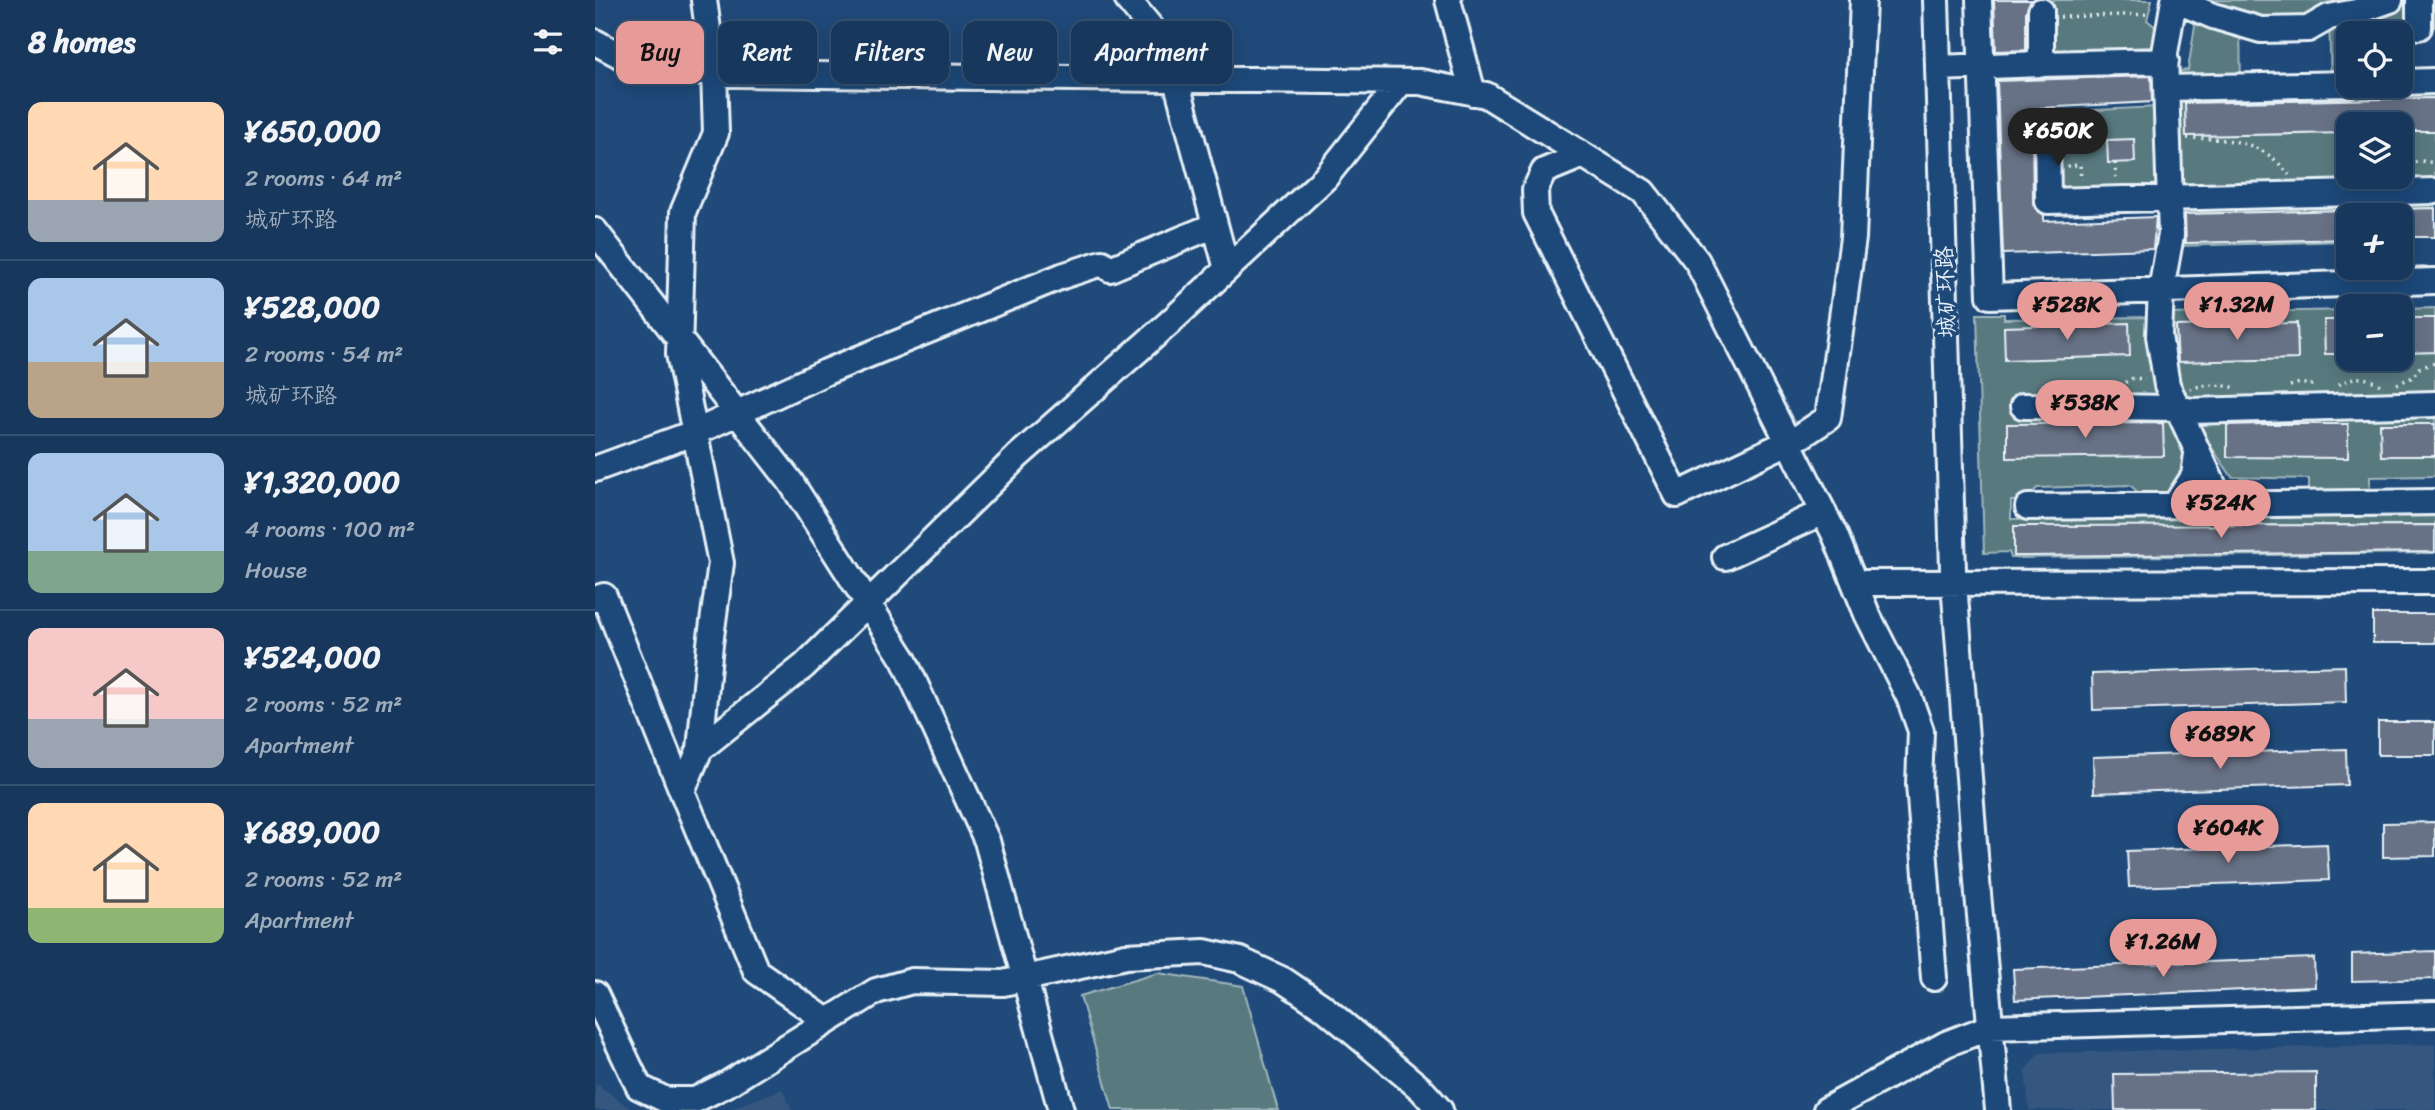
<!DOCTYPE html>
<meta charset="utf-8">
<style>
body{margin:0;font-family:Sriracha,"LXGW WenKai TC",sans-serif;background:#203f62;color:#f1f3f6;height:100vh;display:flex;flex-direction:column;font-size:26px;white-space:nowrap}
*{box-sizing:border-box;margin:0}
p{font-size:23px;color:#9eacbb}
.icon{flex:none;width:38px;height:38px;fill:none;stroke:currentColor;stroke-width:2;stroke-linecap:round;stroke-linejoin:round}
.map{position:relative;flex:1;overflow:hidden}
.details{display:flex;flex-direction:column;background:#17385c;width:595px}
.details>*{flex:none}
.hud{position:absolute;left:21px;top:21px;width:665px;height:63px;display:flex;gap:14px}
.tools{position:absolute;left:1741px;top:21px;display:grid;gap:14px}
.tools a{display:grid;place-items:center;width:77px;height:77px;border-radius:14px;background:#17385c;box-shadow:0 4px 18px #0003,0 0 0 2px #365272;font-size:35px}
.price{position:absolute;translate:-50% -60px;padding:0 16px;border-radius:24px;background:#e69b98;color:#111;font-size:23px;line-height:46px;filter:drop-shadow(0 2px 4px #0008)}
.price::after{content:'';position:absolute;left:50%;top:42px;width:21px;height:16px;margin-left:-10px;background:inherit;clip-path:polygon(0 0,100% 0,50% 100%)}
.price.on{background:#222;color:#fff}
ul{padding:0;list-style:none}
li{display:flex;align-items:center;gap:21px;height:175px;padding:0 28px}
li+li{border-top:2px solid #365272}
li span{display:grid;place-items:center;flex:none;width:196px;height:140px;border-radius:14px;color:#555}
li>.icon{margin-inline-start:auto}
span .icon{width:84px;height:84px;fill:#fffc;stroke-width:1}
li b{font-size:30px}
h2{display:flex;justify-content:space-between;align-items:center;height:84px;padding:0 28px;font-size:30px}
.tag{padding:0 24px;border-radius:14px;background:#17385c;box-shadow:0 4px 18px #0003,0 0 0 2px #365272;font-size:24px;line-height:63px}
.tag.on{background:#e69b98;color:#111}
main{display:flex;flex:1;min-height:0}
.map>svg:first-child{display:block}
</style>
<main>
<section class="details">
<h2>8 homes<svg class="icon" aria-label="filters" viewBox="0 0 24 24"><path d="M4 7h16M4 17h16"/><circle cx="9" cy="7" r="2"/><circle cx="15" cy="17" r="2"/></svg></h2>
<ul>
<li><span style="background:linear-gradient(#ffd9b3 70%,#9aa5b1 0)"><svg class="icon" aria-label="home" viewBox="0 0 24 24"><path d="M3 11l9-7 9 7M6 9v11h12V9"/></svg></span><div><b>¥650,000</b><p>2 rooms · 64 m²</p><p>城矿环路</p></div></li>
<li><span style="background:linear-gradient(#a9c7e8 60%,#b9a48a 0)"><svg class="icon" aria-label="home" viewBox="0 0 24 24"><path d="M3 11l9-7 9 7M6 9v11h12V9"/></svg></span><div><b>¥528,000</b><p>2 rooms · 54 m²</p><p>城矿环路</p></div></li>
<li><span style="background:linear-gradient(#a9c7e8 70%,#7fa58c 0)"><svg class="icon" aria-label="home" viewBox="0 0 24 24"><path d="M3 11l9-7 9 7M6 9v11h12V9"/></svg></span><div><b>¥1,320,000</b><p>4 rooms · 100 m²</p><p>House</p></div></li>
<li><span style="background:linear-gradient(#f6c9c9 65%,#9aa5b1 0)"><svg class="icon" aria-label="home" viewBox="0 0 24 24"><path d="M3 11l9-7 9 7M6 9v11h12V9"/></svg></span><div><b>¥524,000</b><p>2 rooms · 52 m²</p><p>Apartment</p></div></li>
<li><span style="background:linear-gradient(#ffd9b3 75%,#8fb573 0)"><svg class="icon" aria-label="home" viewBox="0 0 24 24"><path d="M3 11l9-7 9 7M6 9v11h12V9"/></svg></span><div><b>¥689,000</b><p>2 rooms · 52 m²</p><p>Apartment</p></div></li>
</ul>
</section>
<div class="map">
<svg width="1840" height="1110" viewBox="0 0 1840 1110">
<rect width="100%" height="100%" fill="#1f4a7a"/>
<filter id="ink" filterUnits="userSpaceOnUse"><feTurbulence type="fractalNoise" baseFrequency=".0143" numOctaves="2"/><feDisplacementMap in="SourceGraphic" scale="14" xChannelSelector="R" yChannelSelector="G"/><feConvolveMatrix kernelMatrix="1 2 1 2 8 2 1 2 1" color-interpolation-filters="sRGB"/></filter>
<g filter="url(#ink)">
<path fill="#35567e" d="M1840,1044v66h-406l-4,-40 14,-17z
M0,1083l38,27h-38z
M187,1089l10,21h-64z"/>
<path fill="#587a7f" stroke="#a0b6bc" stroke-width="2" fill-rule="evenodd" d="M1454,0h103l-5,20 15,12c-2,7 -4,14 -12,17 -19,9 -72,4 -95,4l-6,-5z
M1604,0h148l1,19 55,-19h32v27l-52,1v5h-34v53h52l34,-5v17l-106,3 19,32 1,44h52v-46h34v77l-67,1 -1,6h-18l-1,26 -170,5v-175l10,-1zM1734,17l2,70 -90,-1 -1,-61zM1712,101v33l-121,2 -1,-33zM1752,210v29l-162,4v-29z
M1563,107l2,72 -5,8 -97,4 -4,-79z
M1840,308v10h-34v-9z
M1753,310v10l-24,1 1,33h23l1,5h52v-6l34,-1v72l-55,1 1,31h54v20l-65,1v15l-61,1v-14l-77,-2 -42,-61 -14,-30 -8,-72zM1702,323l1,36 -121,2 -1,-34zM1632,424h121v33h-121z
M1382,314h27v5l146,-2 36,140 -4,17 -13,22 -25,2 -14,-13 -93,3 -11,13h-15v18l424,-3v9l-62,1 1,27h61l-424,5 -2,-6 -25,1zM1757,525v28l-160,1 1,-28zM1419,526l154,1v28l-154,1z
M563,973l85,13 35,124h-165l-33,-114z"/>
<path fill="#677286" stroke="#e8f1f8" stroke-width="2" d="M1399,0h38l-6,11v39l-30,1z
M1556,76l1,26 -112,6v5l-6,5 -2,8 1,75 3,8 8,6v6l112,-4 -3,32 -150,5 -6,-173z
M1840,98v33h-34v-7h-52v9l-163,3 -1,-33z
M1539,139l1,23 -27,1 -1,-23z
M1840,208v29h-34v-28z
M1752,210l1,29 -162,4 -1,-29z
M1806,318h34v34l-34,1z
M1729,320h25v34h-24z
M1534,323l1,33 -125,4 -1,-33z
M1702,323l1,36 -120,3 -2,-36z
M1568,423l1,33 -157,2v-34z
M1670,424h83v34l-121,-1v-32z
M1785,424h55v32h-54z
M1840,525v27l-421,4v-30z
M1778,614h62v29h-62z
M1750,666l1,36 -253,8 -1,-36z
M1783,722h57v33h-57z
M1751,749l1,36 -253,8 -1,-36z
M1840,822v34l-52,1v-34z
M1732,844l2,36 -200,7 -2,-36z
M1840,951v28l-83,2v-27z
M1719,958l1,29 -300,13 -2,-31z
M1721,1072v38h-201l-1,-36z"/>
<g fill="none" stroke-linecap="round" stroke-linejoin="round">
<g stroke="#e8f1f8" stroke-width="30">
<path id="minor" d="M533,0l24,29 24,51 51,189
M853,0l25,93
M1341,0l17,570 25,324 20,216
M1384,0l11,296 445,-15
M1579,0l-9,53 6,182 -10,55 -2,46 8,49 55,119
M1580,0l38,16 48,14 47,-1 21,-12 27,-5 34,-12
M1824,0v27
M1446,11v53l125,-3
M0,42l49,26 93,6 683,8 66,13 157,97 54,69 138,274 32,79 42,83 12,34 -2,53 15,194
M1343,68l103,-4
M1806,82l34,-1
M1571,88l183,-4
M1452,126l1,75 387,-10
M988,155l-39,16 -9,19 1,23 141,282 124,-59 27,-18 25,-180 10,-238
M0,231l195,250 114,179 83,181 74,269
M1428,406l154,2 15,3 243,-7
M0,469l101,-37 130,-60 236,-96 40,-13 8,6 105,-44
M1580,505l19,-29 3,-22
M1433,507l407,-5
M1130,557l98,-45
M1260,583l580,-1
M0,599l9,-3 78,195
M105,749l10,-105 11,-81 -42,-209 4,-142 33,-79 -2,-61 -10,-72
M0,994l44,93 27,13h29l32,-16 149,-93 36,-10 91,2 123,-27 78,-4 36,8 43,20 40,27 98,82 19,21
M232,1021l-71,-50 -74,-180 18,-42 104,-83 214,-210 151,-133 156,-145 76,-96
M1231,1110l120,-66 44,-17 445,-13"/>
</g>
<path stroke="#e8f1f8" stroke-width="3.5" stroke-dasharray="2 5" stroke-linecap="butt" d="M1465,17l91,-3
M1592,138c41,1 75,1 102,37
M1520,163l1,15
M1806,164l21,-3 13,2
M1472,166l13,-1 1,15
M1746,174l8,-9
M1802,384l16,-7 6,-9 16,-5
M1744,385c12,-10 28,-9 41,0
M1524,386l14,-8 12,1
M1695,386l10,-3 17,3
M1595,389c15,-6 32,-4 48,-1"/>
<use href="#minor" stroke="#1f4a7a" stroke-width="24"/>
</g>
</g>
<g text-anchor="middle" stroke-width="7" stroke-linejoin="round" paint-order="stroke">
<g font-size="23" fill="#e8f1f8" stroke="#1f4a7a">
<text transform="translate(1350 292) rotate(-92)" y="8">城矿环路</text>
</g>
</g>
</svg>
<div class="tools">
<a><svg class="icon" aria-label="locate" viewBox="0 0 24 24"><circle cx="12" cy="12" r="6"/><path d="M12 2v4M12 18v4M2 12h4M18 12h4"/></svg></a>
<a><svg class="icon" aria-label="layers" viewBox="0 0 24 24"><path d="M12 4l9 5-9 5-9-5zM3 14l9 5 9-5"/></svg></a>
<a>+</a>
<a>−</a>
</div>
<b class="price on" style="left:1463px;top:168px">¥650K</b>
<b class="price" style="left:1472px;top:342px">¥528K</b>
<b class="price" style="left:1642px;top:342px">¥1.32M</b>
<b class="price" style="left:1490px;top:440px">¥538K</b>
<b class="price" style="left:1626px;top:540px">¥524K</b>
<b class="price" style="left:1625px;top:771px">¥689K</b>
<b class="price" style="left:1633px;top:865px">¥604K</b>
<b class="price" style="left:1568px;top:979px">¥1.26M</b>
<div class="hud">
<a class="tag on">Buy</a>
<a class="tag">Rent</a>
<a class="tag">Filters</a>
<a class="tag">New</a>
<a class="tag">Apartment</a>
</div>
</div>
</main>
